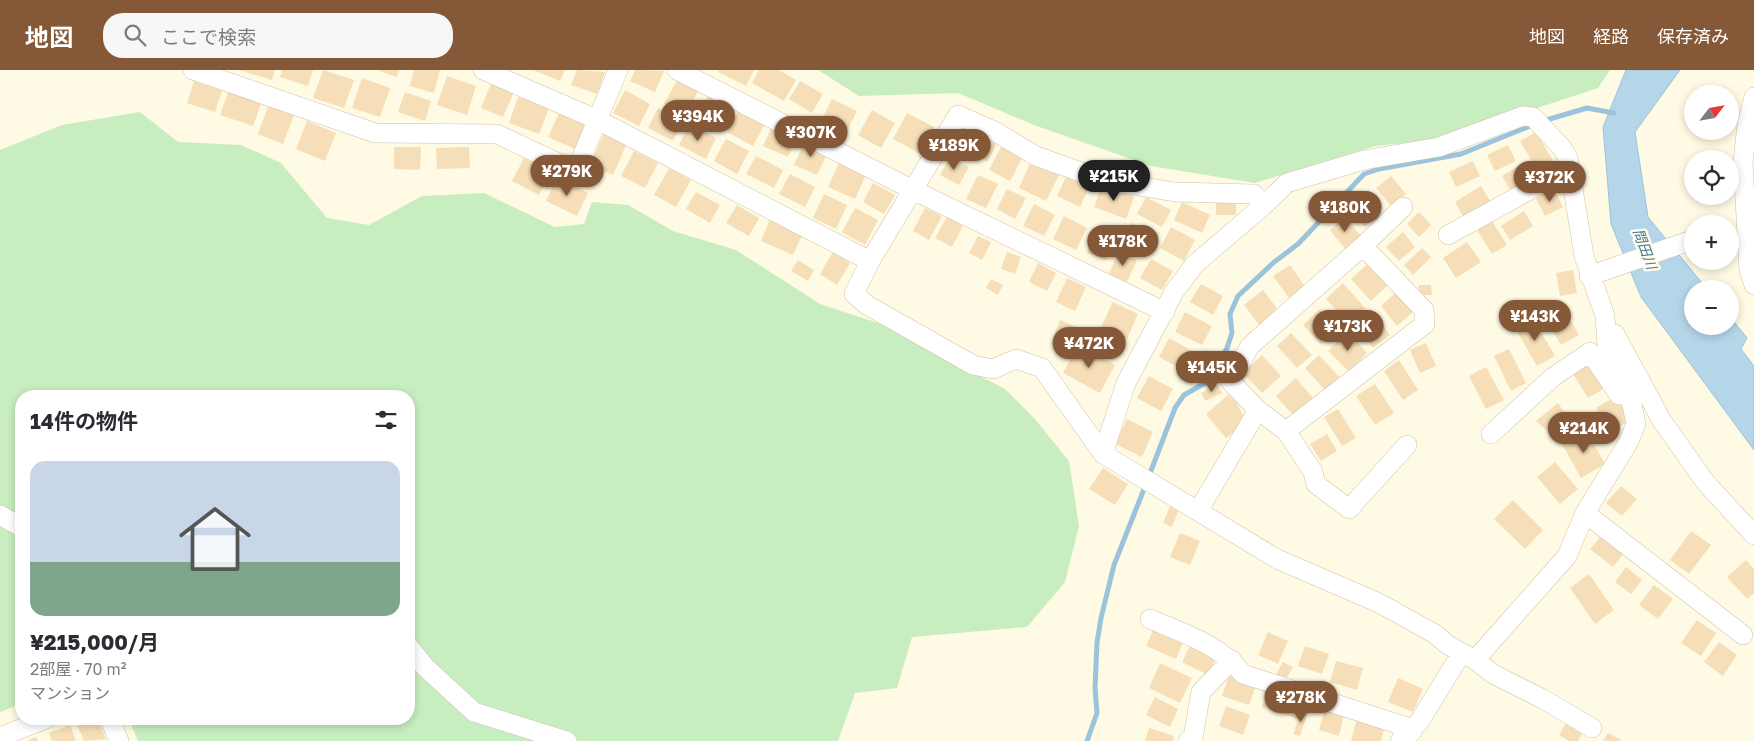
<!DOCTYPE html>
<html lang="ja">
<meta charset="utf-8">
<style>
body{margin:0;font-family:"Golos Text","Noto Sans JP",sans-serif;background:#f7f7f7;color:#2b2b33;height:100vh;display:flex;flex-direction:column;font-size:19px;white-space:nowrap}
*{box-sizing:border-box;margin:0}
p{font-size:16px;color:#7c7c81}
.icon{flex:none;width:28px;height:28px;fill:none;stroke:currentColor;stroke-width:2;stroke-linecap:round;stroke-linejoin:round}
.map{position:relative;flex:1;overflow:hidden}
.sheet{position:absolute;left:15px;top:320px;width:400px;height:335px;display:flex;flex-direction:column;background:#fff;border-radius:20px;box-shadow:0 2px 8px #0003}
.sheet>*{flex:none}
.needle{width:32px;rotate:59deg}
.buttons{position:absolute;left:1684px;top:15px;display:grid;gap:10px}
.buttons a{display:grid;place-items:center;width:55px;height:55px;border-radius:50%;background:#fff;box-shadow:0 2px 8px #0003;font-size:25px}
.price{position:absolute;translate:-50% -42px;padding:0 11px;border-radius:18px;background:#855838;color:#fff;font-size:16px;line-height:32px;filter:drop-shadow(0 1px 2px #0008)}
.price::after{content:'';position:absolute;left:50%;top:30px;width:15px;height:11px;margin-left:-8px;background:inherit;clip-path:polygon(0 0,100% 0,50% 100%)}
.price.active{background:#222;color:#fff}
ul{padding:0;list-style:none}
li{display:grid;align-content:center;gap:10px;height:265px;padding:0 15px}
li+li{border-top:1px solid #e1e1e2}
li span{display:grid;place-items:center;height:155px;border-radius:15px;color:#555}
li>.icon{margin-inline-start:auto}
span .icon{width:90px;height:90px;fill:#fffc;stroke-width:1}
li b{font-size:21px}
h2{display:flex;justify-content:space-between;align-items:center;height:60px;padding:0 15px;font-size:21px}
header{display:flex;align-items:center;gap:30px;box-sizing:border-box;height:70px;padding:0 25px;background:#855838;color:#fff}
header strong{font-size:24px}
nav{display:flex;gap:28px;margin-inline-start:auto;font-size:18px}
.search{width:350px;height:45px;background:#f7f7f7;display:flex;align-items:center;gap:12px;box-sizing:border-box;padding:0 18px;border-radius:20px;color:#7c7c81;font-size:19px}
.map>svg:first-child{display:block}
</style>
<header>
<strong>地図</strong>
<div class="search"><svg class="icon" aria-label="search" viewBox="0 0 24 24"><circle cx="10" cy="10" r="6"/><path d="M15 15l6 6"/></svg>ここで検索</div>
<nav><a>地図</a><a>経路</a><a>保存済み</a></nav>
</header>
<div class="map">
<svg width="1754" height="671" viewBox="0 0 1754 671">
<rect width="100%" height="100%" fill="#fefae3"/>
<path fill="#c8edc0" d="M818,0h792l-12,18 -155,51 -68,7 -120,37 -104,-17 -117,-41 -76,-32 -99,3z
M140,42l38,30 63,3 40,18 46,55 42,7 53,-29 62,-3 71,34 29,-3 8,-22 36,3 45,26 63,19 84,54 58,19 127,66 29,29 35,43 10,65 -14,56 -38,45 -115,10 -15,51 -42,5 -17,48h-700l-9,-22h280v-323h-388v308l-21,8v-562l62,-25z"/>
<path fill="#b5d6e9" stroke="#9bc3dc" d="M1626,0h54l-45,62 13,85 59,72h-15v37h38v-9l17,21 -6,11 13,17v84l-113,-153 -30,-73 -8,-97z"/>
<g fill="none" stroke-linecap="round" stroke-linejoin="round">
<path stroke="#9bc3dc" stroke-width="5" d="M1543,51l44,-13 27,5
M1149,406l26,-68 9,-13 21,-12 8,-10 14,-25 5,-15 -2,-19 8,-18 35,-33 25,-19 66,-70 15,-5 82,-15 74,-30
M1087,671l10,-28 -2,-25 2,-45 4,-25 13,-53 32,-81"/>
</g>
<path fill="#f6dfb8" d="M239,0h36l-3,10z
M282,0h31l-5,16 -28,-9z
M323,0l31,10 -10,28 -31,-10z
M377,0h22l-2,7z
M414,0h26l-6,23 -24,-7z
M533,0h32l-5,11z
M577,0l28,2 -8,22 -26,-9z
M635,0l29,1 -9,21 -25,-11z
M719,0h35l-8,16 -28,-14z
M759,0h20l17,10 -12,21 -32,-18z
M447,6l29,10 -9,29 -30,-10z
M362,8l28,10 -10,29 -28,-9z
M678,9l21,11 -14,25 -21,-11z
M194,11l28,10 -7,21 -28,-9z
M800,11l23,13 -11,19 -23,-14z
M491,14l22,10 -10,23 -22,-9z
M229,20l33,11 -9,25 -33,-11z
M625,20l25,14 -11,22 -26,-13z
M405,22l26,9 -6,20 -27,-9z
M709,24l25,11 -13,27 -24,-11z
M518,27l31,11 -10,26 -30,-11z
M832,29l25,12 -10,20 -25,-12z
M268,36l26,9 -11,29 -25,-10z
M658,38l25,13 -10,20 -25,-13z
M739,40l26,14 -12,22 -26,-14z
M872,40l23,13 -14,25 -23,-13z
M559,43l26,12 -10,24 -27,-12z
M907,43l27,14 -13,27 -28,-15z
M307,51l29,12 -11,28 -29,-12z
M690,54l26,14 -10,21 -27,-14z
M972,55l27,15 -12,22 -27,-15z
M772,56l25,11 -9,20 -25,-11z
M1536,62l18,30 -16,10 -18,-31z
M604,63l23,10 -14,32 -23,-10z
M726,69l23,12 -12,23 -23,-13z
M805,71l23,11 -11,23 -23,-10z
M1004,71l21,12 -15,28 -21,-11z
M1508,75l8,16 -21,10 -8,-16z
M394,77h27l-1,23 -26,-1z
M469,77l1,21 -33,1 -1,-21z
M634,81l24,12 -13,25 -24,-12z
M756,86l27,14 -9,18 -28,-14z
M950,87l19,10 -10,18 -19,-10z
M524,88l27,14 -12,23 -27,-14z
M1031,91l28,14 -13,26 -27,-13z
M1473,91l7,15 -24,11 -7,-15z
M839,93l27,12 -11,24 -27,-12z
M1522,94l9,14 -21,12 -8,-14z
M669,98l22,12 -15,27 -22,-12z
M790,104l25,13 -10,20 -26,-13z
M978,105l20,9 -12,24 -20,-9z
M1067,105l23,11 -10,21 -23,-11z
M1391,106l15,18 -15,12 -15,-18z
M557,108l31,15 -11,23 -31,-15z
M873,113l22,12 -11,19 -21,-12z
M1102,115l32,12 -8,22 -32,-12z
M1481,116l9,15 -26,17 -9,-16z
M1007,119l19,9 -11,21 -18,-10z
M1554,119l9,18 -18,9 -9,-17z
M696,122l24,13 -10,18 -24,-14z
M824,124l23,11 -11,24 -23,-11z
M1367,125l15,17 -17,15 -16,-16z
M1146,127l25,13 -9,17 -25,-13z
M1216,129l20,1v15h-20z
M1182,132l28,13 -8,18 -28,-13z
M1034,134l21,11 -11,21 -21,-10z
M737,135l22,13 -10,18 -23,-13z
M855,138l23,12 -13,25 -23,-13z
M925,138l17,8 -13,24 -16,-9z
M1524,141l9,15 -23,14 -9,-14z
M1419,142l12,13 -12,12 -12,-13z
M1064,146l23,12 -11,22 -23,-11z
M947,147l16,9 -11,21 -17,-9z
M1345,147l16,19 -16,13 -15,-19z
M770,149l33,15 -10,21 -32,-14z
M1492,151l15,24 -15,9 -15,-24z
M1131,153l28,10 -8,22 -27,-10z
M1171,157l24,13 -11,21 -24,-13z
M1095,160l20,7 -9,23 -19,-7z
M1403,162l12,15 -16,14 -13,-14z
M978,166l13,6 -9,18 -13,-7z
M1467,172l14,20 -25,16 -13,-20z
M1422,178l9,9 -18,18 -9,-10z
M833,182l17,11 -13,22 -17,-11z
M1007,182l14,5 -6,17 -14,-5z
M1118,182l19,8 -10,22 -18,-8z
M1151,189l22,12 -11,19 -22,-12z
M798,190l16,10 -6,11 -17,-10z
M1370,192l20,21 -19,18 -20,-22z
M1038,193l18,10 -9,18 -18,-9z
M1290,195l16,23 -16,11 -17,-23z
M1573,200l4,23 -17,3 -4,-23z
M1067,208l19,9 -11,24 -19,-9z
M991,209l12,6 -5,10 -12,-7z
M1343,213l22,25 -17,15 -22,-24z
M1201,214l22,12 -10,19 -23,-13z
M1419,215h12l1,10h-13z
M1263,220l16,21 -19,15 -16,-21z
M1397,221l17,20 -17,15 -16,-20z
M1559,230l20,35 -18,10 -20,-34z
M1113,232l25,12 -11,25 -26,-12z
M1320,239l18,19 -17,16 -18,-19z
M1185,242l27,14 -10,19 -27,-13z
M1374,243l16,22 -17,13 -16,-22z
M1533,248l22,38 -18,10 -22,-38z
M1060,250l24,10 -6,15 -24,-10z
M1347,262l20,21 -18,19 -21,-21z
M1291,263l21,22 -15,13 -20,-22z
M1169,268l27,15 -10,19 -27,-15z
M1426,273l10,23 -16,7 -10,-23z
M1078,275l37,20 -15,28 -37,-20z
M1509,279l17,34 -15,8 -17,-35z
M1262,285l19,21 -19,17 -19,-20z
M1319,285l20,22 -14,13 -20,-22z
M1399,290l19,30 -15,10 -19,-29z
M1590,293l15,25 -17,10 -15,-24z
M1486,297l18,33 -18,9 -17,-33z
M1149,306l24,13 -12,22 -24,-13z
M1296,308l17,20 -20,17 -17,-19z
M1375,314l19,29 -19,12 -19,-29z
M1218,315l4,8 -17,8 -4,-8z
M1228,325l9,8 6,12 -3,12 -14,11 -20,-24z
M1616,326l14,24 -20,12 -14,-24z
M1558,333l17,25 -17,12 -22,-19z
M1338,339l18,29 -14,8 -18,-29z
M1127,349l26,13 -11,25 -27,-13z
M1586,360l19,34 -24,14 -19,-34z
M1327,364l10,17 -16,10 -11,-17z
M1555,392l23,27 -18,15 -23,-27z
M1103,398l25,16 -13,21 -26,-16z
M1621,416l16,13 -15,17 -16,-13z
M1513,430l30,30 -18,19 -31,-30z
M1170,436l9,3 -7,18 -9,-4z
M1691,461l20,14 -22,29 -19,-14z
M1180,463l20,8 -10,24 -20,-8z
M1601,466l22,18 -10,13 -23,-18z
M1746,490l8,9v24l-7,6 -20,-22z
M1626,497l16,13 -11,14 -16,-12z
M1589,504l25,36 -19,14 -25,-36z
M1654,515l19,14 -15,20 -19,-14z
M1697,550l19,13 -15,23 -20,-13z
M1155,556l30,12 -9,21 -30,-13z
M1268,562l20,9 -10,23 -20,-9z
M1192,572l26,12 -10,21 -26,-13z
M1719,572l18,13 -14,21 -19,-14z
M1305,576l24,8 -7,20 -24,-8z
M1336,591l27,7 -6,22 -27,-8z
M1283,592l10,5 -9,16 -10,-5z
M1160,593l32,15 -12,25 -31,-15z
M1229,606l27,9 -7,20 -27,-9z
M1398,608l25,11 -10,23 -25,-10z
M1269,617l36,12 -7,20 -36,-12z
M1155,627l23,12 -8,18 -24,-12z
M1226,636l24,9 -7,20 -24,-9z
M1302,640l6,2 -8,24 -7,-2z
M1325,640l19,5 -5,21 -20,-6z
M1357,648l28,7 -4,16h-30z
M85,649h13l8,20 -22,2 -8,-19z
M1568,650l16,11 -6,10h-9l-10,-6z
M70,655l6,16h-24l-3,-8z
M1149,658l25,8 -1,5h-28z
M1608,663l15,8h-20z
M36,667l2,4h-12z"/>
<g fill="none" stroke-linecap="round" stroke-linejoin="round">
<g stroke="#d0c3a8" stroke-width="20">
<path id="minor" d="M193,0l182,63 122,1 72,34 10,-4 39,-94
M483,0l115,50 272,141
M677,0l236,120 252,122
M1754,27l-7,27 -4,39 6,107 5,15
M1448,165l122,-67
M1589,206l103,-36
M1615,264l47,87 44,62 48,52
M1258,340l28,21 27,41 3,12 33,25 58,-64
M1286,361l139,-107 -1,-14 -61,-64
M1491,364l62,-57 37,-25 29,43
M1103,384l23,-71 48,-91 21,-28 68,-58 24,-23 77,-23 75,-13 84,-31 10,1 29,31 6,10 16,98 21,60 2,29 24,55 5,24 -8,19 -43,70 -18,43 -92,104 -27,-15 -13,-11 -56,-31 -102,-44 -174,-105 -61,-86 -26,-9 -23,10 -20,-4 -106,-60 -13,-11 16,-33 88,-146 38,17 40,24 67,24 72,12 79,2 9,12
M1198,441l60,-101 -28,-29 20,-35 113,-100 40,-39
M1585,443l158,122
M0,445l21,12
M1150,549c33,14 71,26 93,55l164,53 5,5
M409,577l16,20 49,45 93,29
M1475,590l18,14 50,25 49,29
M110,649l9,22
M0,667l46,-18
M1188,671l5,-4 8,-45 31,-32
M1400,671l19,-19 42,-68"/>
</g>
<use href="#minor" stroke="#fff" stroke-width="19"/>
</g>
<g text-anchor="middle" stroke-width="5" stroke-linejoin="round" paint-order="stroke">
<g font-size="14" font-style="italic" fill="#437a9d" stroke="#fffceb">
<text transform="translate(1645 179) rotate(70)" y="5">問田川</text>
</g>
</g>
</svg>
<div class="buttons">
<a><svg class="needle" viewBox="-14 -14 28 28"><path d="M0-13l5 13h-10z" fill="#e53935"/><path d="M0 13l5-13h-10z" fill="#7c7c81"/></svg></a>
<a><svg class="icon" aria-label="locate" viewBox="0 0 24 24"><circle cx="12" cy="12" r="6"/><path d="M12 2v4M12 18v4M2 12h4M18 12h4"/></svg></a>
<a>+</a>
<a>−</a>
</div>
<b class="price" style="left:698px;top:72px">¥394K</b>
<b class="price" style="left:811px;top:88px">¥307K</b>
<b class="price" style="left:954px;top:101px">¥189K</b>
<b class="price" style="left:567px;top:127px">¥279K</b>
<b class="price active" style="left:1114px;top:132px">¥215K</b>
<b class="price" style="left:1550px;top:133px">¥372K</b>
<b class="price" style="left:1345px;top:163px">¥180K</b>
<b class="price" style="left:1123px;top:197px">¥178K</b>
<b class="price" style="left:1535px;top:272px">¥143K</b>
<b class="price" style="left:1348px;top:282px">¥173K</b>
<b class="price" style="left:1089px;top:299px">¥472K</b>
<b class="price" style="left:1212px;top:323px">¥145K</b>
<b class="price" style="left:1584px;top:384px">¥214K</b>
<b class="price" style="left:1301px;top:653px">¥278K</b>
<section class="sheet">
<h2>14件の物件<svg class="icon" aria-label="filters" viewBox="0 0 24 24"><path d="M4 7h16M4 17h16"/><circle cx="9" cy="7" r="2"/><circle cx="15" cy="17" r="2"/></svg></h2>
<ul>
<li><span style="background:linear-gradient(#c9d6e8 65%,#7fa58c 0)"><svg class="icon" aria-label="home" viewBox="0 0 24 24"><path d="M3 11l9-7 9 7M6 9v11h12V9"/></svg></span><div><b>¥215,000/月</b><p>2部屋 · 70 m²</p><p>マンション</p></div></li>
</ul>
</section>
</div>
